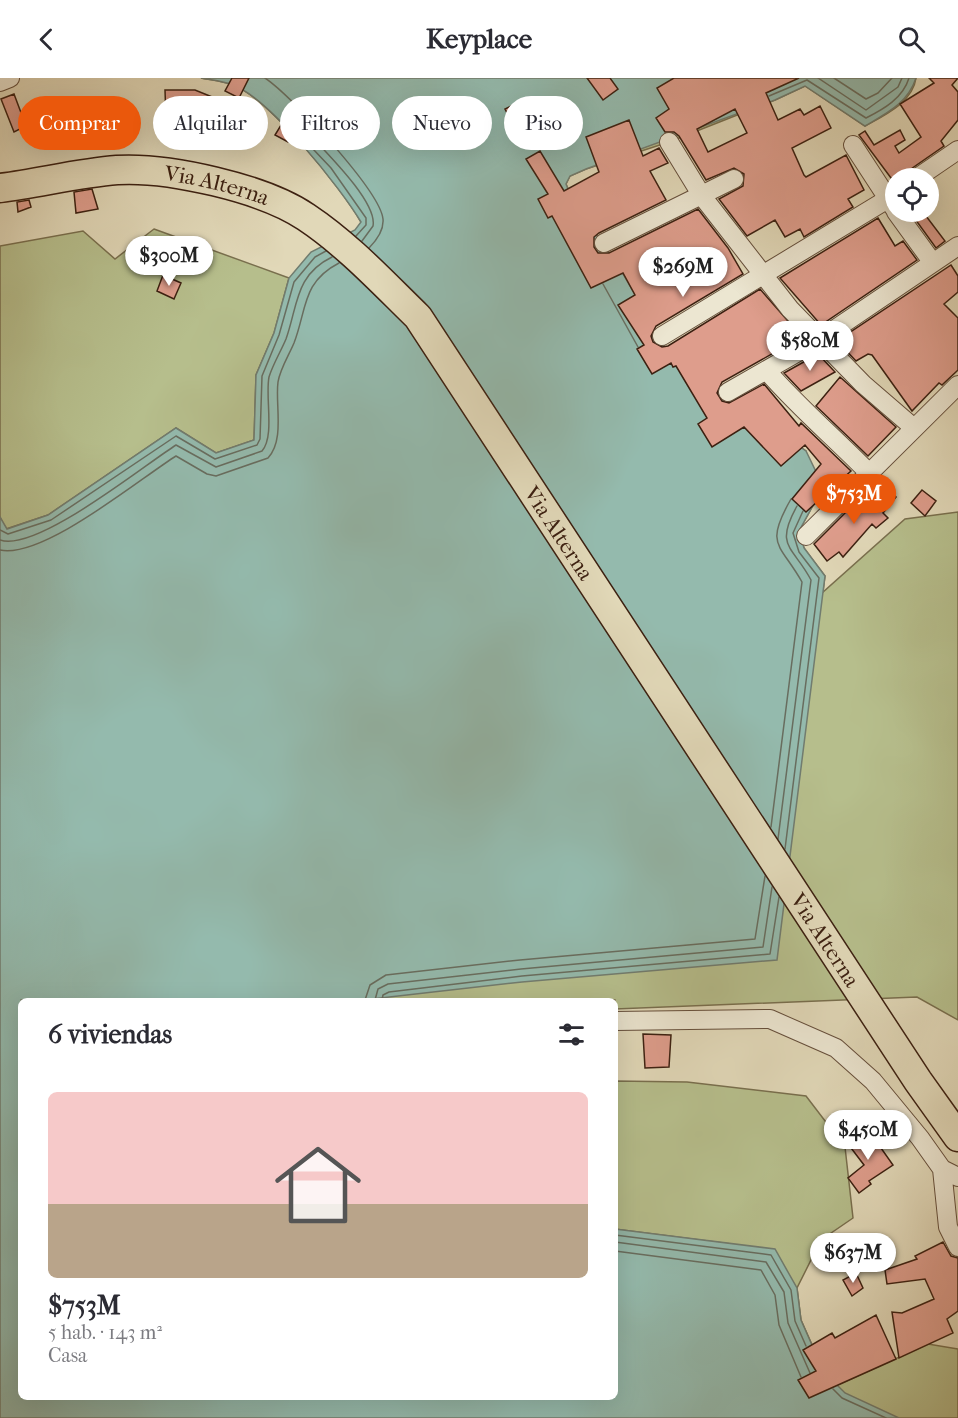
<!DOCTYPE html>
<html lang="es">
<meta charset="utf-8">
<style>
body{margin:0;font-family:"IM FELL French Canon",serif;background:#f2f2f3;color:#2b2b33;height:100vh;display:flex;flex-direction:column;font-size:22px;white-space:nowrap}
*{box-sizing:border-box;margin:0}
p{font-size:20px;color:#7c7c81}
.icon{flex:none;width:33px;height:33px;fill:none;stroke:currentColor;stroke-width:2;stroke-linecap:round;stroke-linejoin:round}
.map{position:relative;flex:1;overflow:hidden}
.sheet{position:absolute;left:18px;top:920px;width:600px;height:402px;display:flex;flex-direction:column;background:#fff;border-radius:9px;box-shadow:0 6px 24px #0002}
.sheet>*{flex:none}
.hud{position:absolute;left:18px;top:18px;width:600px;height:54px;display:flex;gap:12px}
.buttons{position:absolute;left:885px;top:90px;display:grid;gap:12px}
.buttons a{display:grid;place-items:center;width:54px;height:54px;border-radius:50%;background:#fff;box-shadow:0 6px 24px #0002;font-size:30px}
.price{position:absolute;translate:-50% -51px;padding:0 14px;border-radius:21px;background:#fff;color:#222;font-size:20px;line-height:39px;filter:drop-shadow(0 2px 3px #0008)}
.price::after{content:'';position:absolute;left:50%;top:36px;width:18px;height:14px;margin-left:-9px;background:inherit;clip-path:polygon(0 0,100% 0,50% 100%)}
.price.active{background:#ea580c;color:#fff}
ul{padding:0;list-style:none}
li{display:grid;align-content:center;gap:12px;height:318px;padding:0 30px}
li+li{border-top:2px solid #e1e1e2}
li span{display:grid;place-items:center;height:186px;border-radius:9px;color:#555}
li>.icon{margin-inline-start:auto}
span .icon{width:108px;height:108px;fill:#fffc;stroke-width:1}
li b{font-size:26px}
h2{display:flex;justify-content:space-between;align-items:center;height:72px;padding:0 30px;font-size:26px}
.pill{padding:0 21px;border-radius:27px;background:#fff;box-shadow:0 6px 24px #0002;font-size:21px;line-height:54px}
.pill.active{background:#ea580c;color:#fff}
header{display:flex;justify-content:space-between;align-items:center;height:78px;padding:0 30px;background:#fff;font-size:27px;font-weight:800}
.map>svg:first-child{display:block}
</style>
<header><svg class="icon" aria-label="back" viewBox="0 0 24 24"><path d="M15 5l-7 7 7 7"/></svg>Keyplace<svg class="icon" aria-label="search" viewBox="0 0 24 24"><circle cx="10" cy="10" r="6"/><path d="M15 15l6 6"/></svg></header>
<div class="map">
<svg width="958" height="1340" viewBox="0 0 958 1340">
<rect width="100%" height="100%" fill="#e1d8b8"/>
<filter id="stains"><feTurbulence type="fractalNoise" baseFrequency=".00333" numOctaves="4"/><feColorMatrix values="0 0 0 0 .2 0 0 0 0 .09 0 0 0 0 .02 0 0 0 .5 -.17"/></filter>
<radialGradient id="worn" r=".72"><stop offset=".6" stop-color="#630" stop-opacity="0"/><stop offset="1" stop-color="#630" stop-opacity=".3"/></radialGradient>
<path fill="#b6be8c" stroke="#796f4e" stroke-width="1.5" d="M201,0h715c-3,24 -31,37 -51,48l-60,-40 -30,14 -106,42 -83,27 -16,7 -4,8 7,17 46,66 57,99 55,33 75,52 11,47 -18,33 5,17 21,28 -2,16 82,-73 53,-7v508l-41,-23 -302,12v-9h-329l75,-778c-20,-34 -92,-124 -128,-137 -10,-4 -22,-5 -32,-7z
M154,151l135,49 -15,55 -18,42 -2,65 -38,13 -40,-25 -128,87 -42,14 -6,-12v-271l83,-15 32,28z
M615,1003l72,1 119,14 39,51 8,71 -32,22 -24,48 4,32 23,52 16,12 88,-40 30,5v69h-469l126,-22 117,-152 -117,-15z"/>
<path fill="#94baad" stroke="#717c6f" stroke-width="1.5" d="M201,0h715c-8,25 -29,35 -51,48l-60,-40 -30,14 -189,69 -16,7 -4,8 7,17 46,66 57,99 55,33 75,52 13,27 -2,20 -18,33 5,17 21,28 -48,384 -255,22 -159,18h-342v396h594v-167l160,20 22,39 4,32 23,52 21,21 54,25h-899v-901l7,12 41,-14 128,-87 40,25 38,-13 2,-65 18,-42 15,-55 22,-26 44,-22 6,-8c-20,-34 -92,-124 -128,-137 -10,-4 -22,-5 -32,-7z"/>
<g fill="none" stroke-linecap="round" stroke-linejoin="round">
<path stroke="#686d5f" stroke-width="1.5" d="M265,0c26,17 115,113 118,141 1,11 -6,21 -14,29
M818,0l48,32 32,-23 4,-9
M834,0l32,21 12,-6 14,-15
M769,18l38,-16 59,38c18,-9 37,-20 43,-40
M300,46c17,20 78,76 73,102l-11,15
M296,53l35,37 35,50v7l-10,11
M603,206l35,63
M0,452l8,4 43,-14 125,-84 39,23 42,-14 3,-6 2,-63 17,-41 15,-53 21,-25 11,-6
M0,462c36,13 143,-74 176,-95l40,22 46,-16c13,-15 3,-54 7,-74 4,-13 12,-26 17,-38 12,-34 9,-64 46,-82
M0,472c43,9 138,-70 176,-94l31,18 9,2 52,-18c17,-18 7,-54 10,-76 2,-13 11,-27 16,-39 13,-34 8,-61 45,-80
M771,749l31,-245c-22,-39 -38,-36 -11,-83
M778,761l33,-259c-18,-34 -37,-33 -14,-74
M785,771l34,-271 -20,-26 -6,-19 10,-22
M365,922l5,-15 16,-10 134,-15 235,-21 10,-63
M375,922l3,-11 10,-5 133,-15 242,-22 9,-60
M382,922l1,-5 6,-3 133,-16 248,-22 9,-57
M615,1157l156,20 20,35 4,31 11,25
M615,1164l151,20 18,30 4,31 22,50
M615,1173l146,19 14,25 4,30 22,52
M833,1311l9,9 44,20"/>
</g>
<path fill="#de9d8c" stroke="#3c2011" stroke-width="1.5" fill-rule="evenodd" d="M232,0h17l-10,20 -14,-7z
M587,0h23l8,11 -15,11z
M674,0h125l-33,15 12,27 22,-11 4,6 16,-9 11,22 -39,20 12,27 2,2 40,-22 18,35 -16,9 5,8 -49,30 -4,-8 -15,8 -10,-17 -28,16 -28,-37 24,-13 1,-12 -10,-6 -28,12 -27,-44 -5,-4h-9l-9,-14 13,-9 -12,-21zM735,31l12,24 -39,19 -11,-23z
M929,0h29l-6,7 6,7v28l-17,21 3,5 -33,23 -5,9h-15l-32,-43 6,-4 9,14 26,-15 5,10 -10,6 4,7 22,-16 -21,-33 34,-21z
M165,12h30l32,13 -12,29 -31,-13 -18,1z
M14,16l12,32 -12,6 -13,-33z
M519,24l7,12 15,-8 11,21 -29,16 -18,-34z
M289,34l12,7 -13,23 -13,-7z
M629,42l14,36 16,-8 9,15 -18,8 16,29 -67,33 -5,4v10l4,6h11l89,-44 30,39 15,26 -87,52 -5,10 2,6 9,5 6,-1 92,-57 42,48 -80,45 -5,11 5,8 7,2 35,-19 35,42 2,-3 50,48 -45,41 -14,-13 29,-35 -16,-19 -24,21 -37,-39 -32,20 -14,-23 9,-6 -31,-52 -3,1 -2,-4 -19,11 -15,-25 7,-4 -26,-40 17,-10 -12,-22 -32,15 -39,-72 -4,2 -10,-19 10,-5 -22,-35 14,-8 24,40 35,-19 -13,-35z
M92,111l6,20 -22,4 -2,-21z
M29,122l2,7 -13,5 -1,-10z
M910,134h13l22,29 -9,7z
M878,140l17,28 8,-5 14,19 -96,65 -41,-47z
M951,187l7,11v16l-14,12 14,14v52l-16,15 -3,-2 -27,28 -40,-56 -4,-1 -12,7 -19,-20z
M163,197l18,8 -7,16 -17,-8z
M818,276l17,18 -34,19 -17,-18z
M840,299l56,50 -28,29 -52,-50z
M888,410l8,9 -13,16 5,5 -12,10 -4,-4 -29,33 -4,-5 -12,9 -13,-17 51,-51 8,9z
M922,412l14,11 -11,15 -14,-13z
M643,956l28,1 -2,32 -24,1z
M869,1053l24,34 -24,16 2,3 -12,9 -11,-15 16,-13 -16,-21z
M943,1164l8,14 7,2v53l-11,8 6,14 -54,25 -7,-46 10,1 32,-14 -9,-20 -38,5 -2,-14 32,-11 -2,-3z
M856,1195l7,15 -11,8 -9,-16z
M876,1237l20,44 -87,39 -11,-18 18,-9 -13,-21 29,-17 3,5z"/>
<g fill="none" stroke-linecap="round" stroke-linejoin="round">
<g stroke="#654e3b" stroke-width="20">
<path id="minor" d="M0,4l10,-4
M669,64l33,54 88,113 73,75 51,44
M853,67l43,66
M917,100l41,-28
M896,134l37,51
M604,165l130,-64
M662,258l234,-142
M767,293c32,37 69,68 103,103
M728,314l91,-52 139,-94
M806,458l152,-151
M615,943l155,-2 66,29 37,33 47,57 22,31 16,8
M942,1091l6,58 10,20"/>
</g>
<g stroke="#3c2011" stroke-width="31">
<g id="primary">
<path id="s1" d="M0,110c39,-5 79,-15 117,-18 52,-3 146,18 189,47 42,28 76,65 112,100l500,764 40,56"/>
</g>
</g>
<use href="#minor" stroke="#ece6d1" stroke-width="18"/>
<use href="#primary" stroke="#e1d8b8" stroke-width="28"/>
</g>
<g text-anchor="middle" stroke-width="4.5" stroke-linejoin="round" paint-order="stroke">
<g font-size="22" fill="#3c2011" stroke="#ece6d1">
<text dy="8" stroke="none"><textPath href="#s1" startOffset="220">Via Alterna</textPath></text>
<text dy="8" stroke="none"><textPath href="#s1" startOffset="724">Via Alterna</textPath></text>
<text dy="8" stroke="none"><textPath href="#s1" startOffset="1210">Via Alterna</textPath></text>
</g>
</g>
<rect width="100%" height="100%" filter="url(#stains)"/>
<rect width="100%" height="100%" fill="url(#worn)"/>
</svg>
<div class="buttons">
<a><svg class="icon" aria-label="locate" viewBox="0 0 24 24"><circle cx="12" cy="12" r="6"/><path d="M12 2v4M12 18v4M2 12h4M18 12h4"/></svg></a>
</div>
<b class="price" style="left:169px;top:209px">$300M</b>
<b class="price" style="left:683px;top:220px">$269M</b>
<b class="price" style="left:810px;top:294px">$580M</b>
<b class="price active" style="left:854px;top:447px">$753M</b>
<b class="price" style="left:868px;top:1083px">$450M</b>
<b class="price" style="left:853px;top:1206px">$637M</b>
<div class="hud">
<a class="pill active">Comprar</a>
<a class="pill">Alquilar</a>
<a class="pill">Filtros</a>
<a class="pill">Nuevo</a>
<a class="pill">Piso</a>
</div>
<section class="sheet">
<h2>6 viviendas<svg class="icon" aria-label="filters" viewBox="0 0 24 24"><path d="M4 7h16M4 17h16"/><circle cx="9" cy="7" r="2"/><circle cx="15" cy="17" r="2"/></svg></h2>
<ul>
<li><span style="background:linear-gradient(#f6c9c9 60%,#b9a48a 0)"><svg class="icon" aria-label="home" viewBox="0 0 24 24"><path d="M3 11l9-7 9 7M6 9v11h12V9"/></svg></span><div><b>$753M</b><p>5 hab. · 143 m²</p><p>Casa</p></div></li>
</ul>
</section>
</div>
